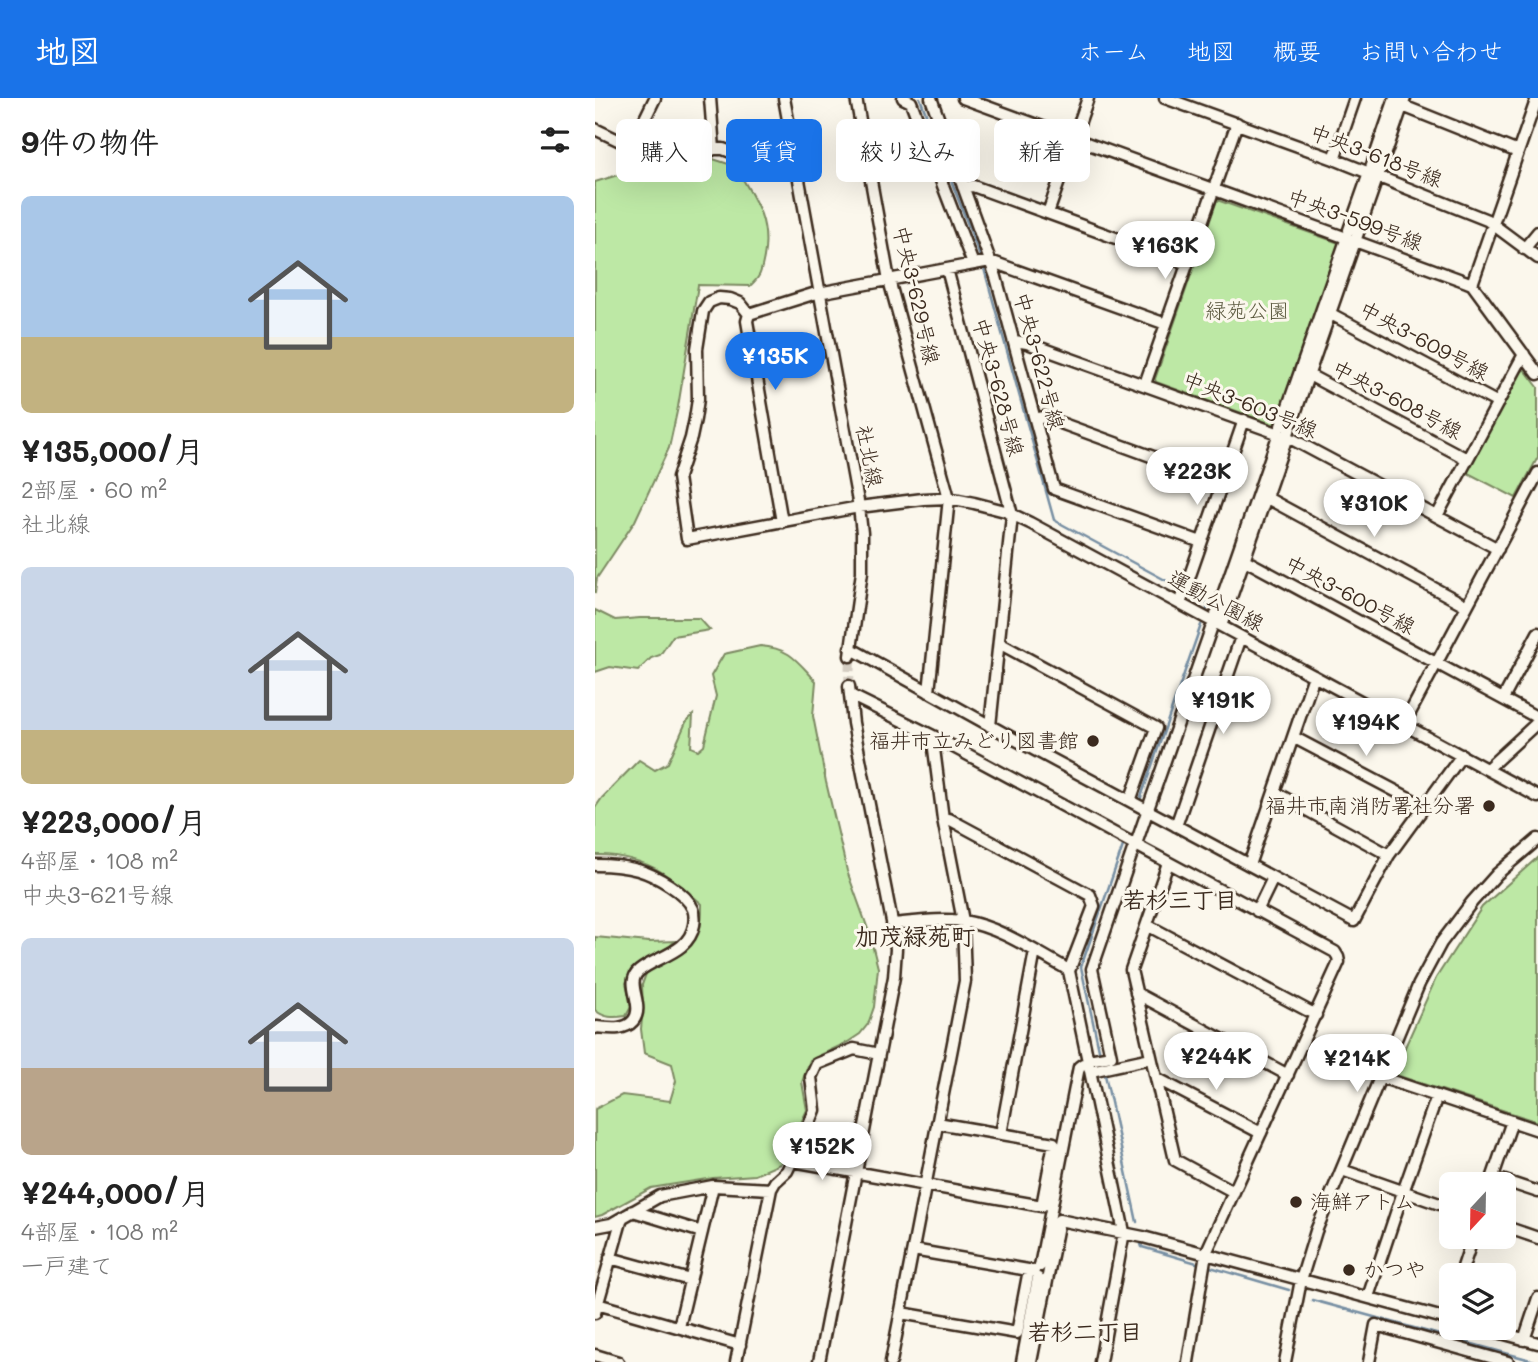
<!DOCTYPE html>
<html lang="ja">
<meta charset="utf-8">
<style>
body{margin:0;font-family:Mali,"Klee One",sans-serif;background:#f2f2f2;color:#222;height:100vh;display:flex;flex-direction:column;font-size:26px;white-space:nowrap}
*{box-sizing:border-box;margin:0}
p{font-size:23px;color:#767676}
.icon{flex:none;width:38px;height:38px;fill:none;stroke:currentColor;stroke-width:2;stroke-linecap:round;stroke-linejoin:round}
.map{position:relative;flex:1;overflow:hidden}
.panel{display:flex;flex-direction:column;background:#fff;width:595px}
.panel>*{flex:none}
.banner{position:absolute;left:21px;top:21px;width:665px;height:63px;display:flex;gap:14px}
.needle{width:46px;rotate:202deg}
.buttons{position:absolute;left:844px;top:1074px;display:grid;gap:14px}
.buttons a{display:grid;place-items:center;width:77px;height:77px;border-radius:10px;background:#fff;box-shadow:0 7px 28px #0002;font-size:35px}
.price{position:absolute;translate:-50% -60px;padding:0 16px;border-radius:24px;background:#fff;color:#222;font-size:23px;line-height:46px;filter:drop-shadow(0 2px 4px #0008)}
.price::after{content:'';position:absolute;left:50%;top:42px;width:21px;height:16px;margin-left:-10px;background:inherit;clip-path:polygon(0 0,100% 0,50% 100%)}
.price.current{background:#1a73e8;color:#fff}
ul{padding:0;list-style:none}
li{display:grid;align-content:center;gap:14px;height:371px;padding:0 21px}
li span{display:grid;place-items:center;height:217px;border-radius:10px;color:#555}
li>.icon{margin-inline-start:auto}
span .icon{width:126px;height:126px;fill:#fffc;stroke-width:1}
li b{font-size:30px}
h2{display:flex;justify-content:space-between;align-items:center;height:84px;padding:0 21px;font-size:30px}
.pill{padding:0 24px;border-radius:10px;background:#fff;box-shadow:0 7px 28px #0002;font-size:24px;line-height:63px}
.pill.current{background:#1a73e8;color:#fff}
header{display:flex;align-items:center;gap:42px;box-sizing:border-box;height:98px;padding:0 35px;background:#1a73e8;color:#fff}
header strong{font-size:33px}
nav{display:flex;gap:38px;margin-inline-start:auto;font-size:24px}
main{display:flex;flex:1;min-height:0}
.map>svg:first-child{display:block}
</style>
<header>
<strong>地図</strong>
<nav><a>ホーム</a><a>地図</a><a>概要</a><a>お問い合わせ</a></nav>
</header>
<main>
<section class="panel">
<h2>9件の物件<svg class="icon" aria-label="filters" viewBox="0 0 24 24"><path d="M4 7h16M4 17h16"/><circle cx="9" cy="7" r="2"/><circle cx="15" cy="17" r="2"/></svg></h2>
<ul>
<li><span style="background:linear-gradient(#a9c7e8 65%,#c2b280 0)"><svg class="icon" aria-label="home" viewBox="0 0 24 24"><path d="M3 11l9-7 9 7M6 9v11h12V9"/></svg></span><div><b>¥135,000/月</b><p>2部屋 · 60 m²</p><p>社北線</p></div></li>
<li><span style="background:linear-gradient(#c9d6e8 75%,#c2b280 0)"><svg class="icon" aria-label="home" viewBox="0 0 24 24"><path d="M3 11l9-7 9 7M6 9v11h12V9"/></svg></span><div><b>¥223,000/月</b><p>4部屋 · 108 m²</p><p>中央3-621号線</p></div></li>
<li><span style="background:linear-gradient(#c9d6e8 60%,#b9a48a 0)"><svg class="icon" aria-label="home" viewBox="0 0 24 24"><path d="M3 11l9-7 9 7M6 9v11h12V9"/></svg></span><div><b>¥244,000/月</b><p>4部屋 · 108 m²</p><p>一戸建て</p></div></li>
</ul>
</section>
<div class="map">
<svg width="943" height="1264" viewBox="0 0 943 1264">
<rect width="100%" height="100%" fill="#fbf7ec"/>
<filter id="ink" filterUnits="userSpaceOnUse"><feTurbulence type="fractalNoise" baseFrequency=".0143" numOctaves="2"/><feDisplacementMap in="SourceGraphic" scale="14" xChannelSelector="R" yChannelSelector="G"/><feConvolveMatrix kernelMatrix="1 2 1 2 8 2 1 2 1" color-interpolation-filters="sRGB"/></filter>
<g filter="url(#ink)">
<path fill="#bde8a5" stroke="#7c8962" stroke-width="2" d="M85,60h30l25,8c18,31 36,53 29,91 -3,15 -3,19 -14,29l-52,-1 -20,122 -9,41 -34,73 -38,57 -2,15v-411l26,-8 30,-14z
M622,102l122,43 -64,182 -119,-43 -1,-3z
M930,272l13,17v70l-22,41 -50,-26 54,-101z
M0,512l20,10 25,-2h59l11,12 -37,6 -13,19 -9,3 -13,13 -28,-4 -15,5z
M165,548c30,2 37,15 56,35l-3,35 13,66 21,89 22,61 9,36 -4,39 -6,17 -8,10 -12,8 -38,18 -8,22 5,28 -21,45 -6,9 -25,11 -42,3 -62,10 -49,27 -7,2v-108l27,-14 48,6 6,-20 -4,-17 -28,-11 -3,-24 2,-21 -1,-23 5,-14c21,-11 45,-19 53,-44 2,-7 2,-16 2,-23 -12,-10 -25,-22 -39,-31 -18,-12 -46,-19 -68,-18v-47l7,-10 37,-38 16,10 13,-7 18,-41 7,-7 -2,32 7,3 6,-5 12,-49 -5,-20 13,-22z
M943,759v265l-145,-48 43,-96 46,-71z
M0,839l54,5 26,-1 -5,5 -38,23 -6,14 6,22 -6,11c-13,2 -22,2 -31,-6z"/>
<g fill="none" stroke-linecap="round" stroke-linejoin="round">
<path stroke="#778fa3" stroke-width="2.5" d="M325,0l61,161
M388,167l71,255 126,68
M594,495l20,11 -2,5
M545,702l61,-175
M505,956l-19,-87 42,-121
M509,972l33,152
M546,1146l1,3 147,43
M717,1202l226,62"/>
<path stroke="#d5cec3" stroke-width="10" stroke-dasharray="10 5" stroke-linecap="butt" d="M254,588l1,-30"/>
<g stroke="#3b2a1e" stroke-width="15">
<path id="minor" d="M115,0l4,51
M189,0l75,409 3,26v39l-12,84
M261,0l33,182 60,218 -20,194
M308,0l8,4 62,162
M336,0l65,179 58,212 147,53
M368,0l504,184 5,2 66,90
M570,0l169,61 153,61 51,38
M808,8l115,46
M0,31l25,12 70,13 18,-2 6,-3h9l21,8 49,-8
M38,45l22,-45
M739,61l21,-61
M776,70l24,-70
M368,89l10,-1 214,78
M453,115l40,-115
M754,132l18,-51
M929,151l14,-17
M352,171l65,246 -22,211
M877,186l65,-186
M154,216l-9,-11 -10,-4 -11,-1 -10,4 -6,9 -6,38 1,50 -3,20 -4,19 -13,39 9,62 172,-32 64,-8 26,-1 25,5 31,8 25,12 508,274
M736,216l167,89
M420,243l12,2 261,94 210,112
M714,277l158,84
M550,286l92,-261
M440,321l9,-2 178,65
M686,328l64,-183
M672,400l200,108
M842,418l87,-162
M187,424l-35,-201 2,-7 64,-20 177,-33 176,63
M650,462l293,158
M585,506l64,-184
M621,517l61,-176
M626,528l184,-528
M404,545l157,85 -26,73
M255,550l166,92 338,181 35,-66 73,-100
M255,597l85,42 400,215 3,5 1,5 -133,291 -18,109
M908,601l35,-66
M809,626l134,-251
M698,639l131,69
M892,671l51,-47
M679,694l115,63
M554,708l62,-177
M348,721h6l141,76 4,11 -25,65
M581,728l65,-189
M542,743l9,-26
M573,765l-37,107 44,190 59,32
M0,767c14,0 29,1 43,5 17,5 48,22 55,39 2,5 2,10 1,16 -5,28 -37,31 -55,46 -15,12 7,35 -6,50 -9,10 -24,7 -36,6l-2,1
M654,767l65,-189
M662,813l16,-33
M297,826c24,-2 48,-6 71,-3 36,6 68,28 99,45l7,5 55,261 -24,130
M552,827l169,90
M541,895l152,82
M499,961l17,-3 -19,-87 41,-119
M496,973l60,-13
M785,979l158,53
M561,980l105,55
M406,1036l34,-183
M198,1063l249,45 12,-63 -117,-20
M747,1072l109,38
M898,1079l45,15
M895,1087l22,-64
M38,1113l69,21
M908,1128l35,12
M0,1129l16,-3 49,-28 53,-10 58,3 4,-7 12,-11 20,-41 8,-20 -4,-33 6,-13 37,-15 25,5
M318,1152l121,21
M15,1160l80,22
M445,1168l39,-199 4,-3
M865,1178l13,-39
M773,1199l35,-105 34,-96
M2,1206l143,41
M0,1215l27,-95
M306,1215l116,20 12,-63
M851,1220l5,-14
M84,1229l34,-141
M888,1230l55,15
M929,1242l14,-42
M0,1257l23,7
M141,1264l35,-173
M224,1264l75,-385 2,-28 -2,-17 -41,-209 -4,-37
M296,1264l74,-381 -2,-60 -20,-102 -10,-78 2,-4
M427,1264l16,-84
M436,1264l28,-142 84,17 308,83
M690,1264l16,-82 15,-49 103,-247 22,-41 31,-41 25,-28 41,-35
M774,1264l7,-37 132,37"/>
</g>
<use href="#minor" stroke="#fbf7ec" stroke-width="10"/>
</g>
</g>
<g fill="#3b2a1e" stroke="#fbf7ec" stroke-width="2.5">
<circle cx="498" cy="643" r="7"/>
<circle cx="894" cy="708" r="7"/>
<circle cx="701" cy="1104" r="7"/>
<circle cx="754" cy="1172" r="7"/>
</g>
<g text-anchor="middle" stroke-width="6" stroke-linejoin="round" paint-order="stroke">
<g font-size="21" fill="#3b2a1e" stroke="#fbf7ec">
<text transform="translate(781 58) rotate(21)" y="7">中央3-618号線</text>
<text transform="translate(760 122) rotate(20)" y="7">中央3-599号線</text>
<text transform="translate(321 197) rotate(77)" y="7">中央3-629号線</text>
<text transform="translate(829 243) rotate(28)" y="7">中央3-609号線</text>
<text transform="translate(444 263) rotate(75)" y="7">中央3-622号線</text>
<text transform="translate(403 289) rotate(75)" y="7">中央3-628号線</text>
<text transform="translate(802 302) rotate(28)" y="7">中央3-608号線</text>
<text transform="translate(655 307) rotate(22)" y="7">中央3-603号線</text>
<text transform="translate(274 358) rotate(79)" y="7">社北線</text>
<text transform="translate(755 497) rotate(28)" y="7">中央3-600号線</text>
<text transform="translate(621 503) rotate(28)" y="7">運動公園線</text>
</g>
<g font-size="21" fill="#5c5a40" stroke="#fbf7ec">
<text x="652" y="220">緑苑公園</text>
</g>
<g font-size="21" fill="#3b2a1e" stroke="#fbf7ec" text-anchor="end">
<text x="484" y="650">福井市立みどり図書館</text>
<text x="880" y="715">福井市南消防署社分署</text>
<text x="715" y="1111" text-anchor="start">海鮮アトム</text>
<text x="768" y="1179" text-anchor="start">かつや</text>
</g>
<g font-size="23" font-weight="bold" fill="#3b2a1e" stroke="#fbf7ec">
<text x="585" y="810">若杉三丁目</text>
<text x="490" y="1242">若杉二丁目</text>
</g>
<g font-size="24" font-weight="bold" fill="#3b2a1e" stroke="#fbf7ec">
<text x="320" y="847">加茂緑苑町</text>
</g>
</g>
</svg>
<div class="buttons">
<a><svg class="needle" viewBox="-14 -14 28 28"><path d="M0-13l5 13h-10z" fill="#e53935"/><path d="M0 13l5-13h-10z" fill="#767676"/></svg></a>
<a><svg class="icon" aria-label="layers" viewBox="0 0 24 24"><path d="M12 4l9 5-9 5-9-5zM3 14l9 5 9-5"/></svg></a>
</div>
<b class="price" style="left:570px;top:183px">¥163K</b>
<b class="price current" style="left:180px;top:294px">¥135K</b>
<b class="price" style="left:602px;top:409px">¥223K</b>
<b class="price" style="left:779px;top:441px">¥310K</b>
<b class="price" style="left:628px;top:638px">¥191K</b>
<b class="price" style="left:771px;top:660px">¥194K</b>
<b class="price" style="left:621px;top:994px">¥244K</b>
<b class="price" style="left:762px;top:996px">¥214K</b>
<b class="price" style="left:227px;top:1084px">¥152K</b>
<div class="banner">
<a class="pill">購入</a>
<a class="pill current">賃貸</a>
<a class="pill">絞り込み</a>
<a class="pill">新着</a>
</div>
</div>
</main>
